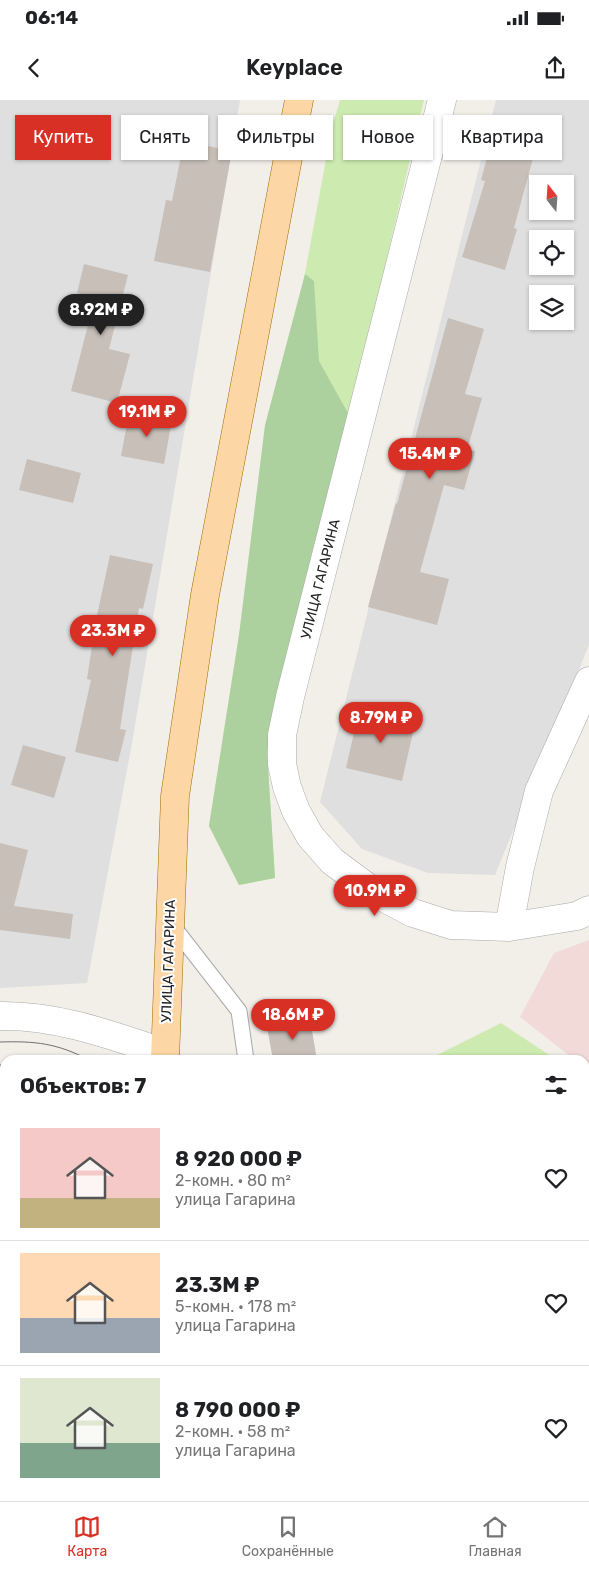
<!DOCTYPE html>
<html lang="ru">
<meta charset="utf-8">
<style>
body{margin:0;font-family:Rubik,sans-serif;background:#f2f2f2;color:#202124;height:100vh;display:flex;flex-direction:column;font-size:19px;white-space:nowrap}
*{box-sizing:border-box;margin:0}
p{font-size:16px;color:#757577}
.icon{flex:none;width:28px;height:28px;fill:none;stroke:currentColor;stroke-width:2;stroke-linecap:round;stroke-linejoin:round}
.map{position:relative;flex:1;overflow:hidden}
.sheet{position:absolute;left:0px;top:955px;width:590px;height:446px;display:flex;flex-direction:column;background:#fff;border-radius:15px 15px 0 0;box-shadow:0 1px 4px #0004}
.sheet>*{flex:none}
.guide{position:absolute;left:15px;top:15px;width:560px;height:45px;display:flex;gap:10px}
.needle{width:32px;rotate:343deg}
.controls{position:absolute;left:529px;top:75px;display:grid;gap:10px}
.controls a{display:grid;place-items:center;width:45px;height:45px;border-radius:0px;background:#fff;box-shadow:0 1px 4px #0004;font-size:25px}
.price{position:absolute;translate:-50% -42px;padding:0 11px;border-radius:18px;background:#d93025;color:#fff;font-size:16px;line-height:32px;filter:drop-shadow(0 1px 2px #0008)}
.price::after{content:'';position:absolute;left:50%;top:30px;width:15px;height:11px;margin-left:-8px;background:inherit;clip-path:polygon(0 0,100% 0,50% 100%)}
.price.selected{background:#222;color:#fff}
ul{padding:0;list-style:none}
li{display:flex;align-items:center;gap:15px;height:125px;padding:0 20px}
li+li{border-top:1px solid #e0e0e0}
li span{display:grid;place-items:center;flex:none;width:140px;height:100px;border-radius:0px;color:#555}
li>.icon{margin-inline-start:auto}
span .icon{width:60px;height:60px;fill:#fffc;stroke-width:1}
li b{font-size:21px}
h2{display:flex;justify-content:space-between;align-items:center;height:60px;padding:0 20px;font-size:21px}
.tag{padding:0 18px;border-radius:0px;background:#fff;box-shadow:0 1px 4px #0004;font-size:18px;line-height:45px}
.tag.selected{background:#d93025;color:#fff}
.status{display:flex;justify-content:space-between;align-items:center;height:35px;padding:0 25px;background:#fff;direction:ltr}
.status svg{height:14px;fill:currentColor}
header{display:flex;justify-content:space-between;align-items:center;height:65px;padding:0 20px;background:#fff;font-size:22px;font-weight:600}
.tabs{display:flex;justify-content:space-around;align-items:center;height:70px;border-top:1px solid #e0e0e0;background:#fff;font-size:14px;color:#757577}
.tabs a{display:grid;justify-items:center;gap:2px}
.tabs .selected{color:#d93025}
.map>svg:first-child{display:block}
</style>
<div class="status"><b>06:14</b><svg viewBox="0 0 49 12"><path d="M0 12V9h3v3zM5 12V6h3v6zM10 12V3h3v9zM15 12V0h3v12zM26 1h20v11H26zM47 4h2v5h-2z"/></svg></div>
<header><svg class="icon" aria-label="back" viewBox="0 0 24 24"><path d="M15 5l-7 7 7 7"/></svg>Keyplace<svg class="icon" aria-label="share" viewBox="0 0 24 24"><path d="M12 15V3M7 8l5-5 5 5M5 13v7h14v-7"/></svg></header>
<div class="map">
<svg width="589" height="1401" viewBox="0 0 589 1401">
<rect width="100%" height="100%" fill="#f2efe9"/>
<path fill="#e0dfdf" fill-rule="evenodd" d="M0,0h240l-108,643 -45,240 -87,5z
M496,0h93v545l-94,230 -67,-2 -66,-24 -42,-47zM538,84h27v27h-27zM538,139h27v27h-27zM538,194h27v27h-27z"/>
<path fill="#f2dad9" d="M589,840v131l-4,-3v-8h-10l-55,-43 34,-64z
M589,1074v160l-4,-36v-123z"/>
<path fill="#cdebb0" d="M340,0h84l-58,247 -99,404 8,127 -36,7 -30,-59 35,-223 88,-476z
M501,923l56,37h-130z
M585,978l4,3v93l-4,1z
M585,1198l4,36v167h-138l-1,-5h135z"/>
<path fill="#add19e" d="M305,174l9,7 5,80 30,54 -82,336 8,127 -36,7 -30,-59 30,-191 26,-210z
M0,1001h5v366h-5z"/>
<path fill="#c7bfb8" d="M493,35l43,12 -22,81 3,1 -12,41 -43,-13 23,-76 -4,-1z
M184,41l48,10 -22,121 -56,-11 12,-61 6,1z
M84,164l44,11 -19,74 21,5 -13,49 -46,-12 24,-93 -18,-5z
M448,218l36,11 -19,65 17,4 -15,52 8,1 -11,39 -20,-5 -24,87 29,7 -12,46 -69,-18 17,-64 11,-40 1,1z
M129,313l43,7 -8,44 -43,-8z
M27,359l54,14 -8,30 -54,-13z
M110,455l43,9 -10,45 -4,-1 -19,121 6,1 -8,32 -43,-10 16,-72 -4,-1 9,-59z
M360,606l56,13 -14,62 -56,-13z
M23,645l43,12 -12,41 -43,-13z
M0,743l28,7 -14,56 59,8 -3,25 -70,-9z
M310,919l7,41h-44l-6,-33z"/>
<g fill="none" stroke-linecap="round" stroke-linejoin="round">
<g stroke="#a9a9a9" stroke-width="17">
<path id="service" d="M172,825l67,86 7,49
M305,1401l1,-5"/>
</g>
<g stroke="#a9a9a9" stroke-width="29">
<path id="minor" d="M442,0l-152,597 -8,38v29l5,23 9,24 14,25 22,25 43,32 38,20 38,12 58,2 68,-11 12,-6
M509,827l11,-60 19,-76 50,-110
M0,916c57,-1 111,19 165,37"/>
</g>
<g stroke="#a06b00" stroke-width="29">
<path id="primary" d="M165,960l10,-264 30,-201 94,-495
M238,1396l1,5"/>
</g>
<use href="#service" stroke="#fff" stroke-width="15"/>
<use href="#minor" stroke="#fff" stroke-width="28"/>
<use href="#primary" stroke="#fcd6a4" stroke-width="28"/>
<path stroke="#707070" stroke-width="1" d="M0,942c35,-1 57,1 89,18
M0,965h5
M177,1396l1,5
M192,1396l1,5"/>
</g>
<g text-anchor="middle" stroke-width="4" stroke-linejoin="round" paint-order="stroke">
<g font-size="14" fill="#222" stroke="#fff">
<text transform="translate(320 479) rotate(-76)" y="5">УЛИЦА ГАГАРИНА</text>
<text transform="translate(168 861) rotate(-88)" y="5">УЛИЦА ГАГАРИНА</text>
</g>
</g>
</svg>
<div class="controls">
<a><svg class="needle" viewBox="-14 -14 28 28"><path d="M0-13l5 13h-10z" fill="#e53935"/><path d="M0 13l5-13h-10z" fill="#757577"/></svg></a>
<a><svg class="icon" aria-label="locate" viewBox="0 0 24 24"><circle cx="12" cy="12" r="6"/><path d="M12 2v4M12 18v4M2 12h4M18 12h4"/></svg></a>
<a><svg class="icon" aria-label="layers" viewBox="0 0 24 24"><path d="M12 4l9 5-9 5-9-5zM3 14l9 5 9-5"/></svg></a>
</div>
<b class="price selected" style="left:101px;top:236px">8.92M ₽</b>
<b class="price" style="left:147px;top:338px">19.1M ₽</b>
<b class="price" style="left:430px;top:380px">15.4M ₽</b>
<b class="price" style="left:113px;top:557px">23.3M ₽</b>
<b class="price" style="left:381px;top:644px">8.79M ₽</b>
<b class="price" style="left:375px;top:817px">10.9M ₽</b>
<b class="price" style="left:293px;top:941px">18.6M ₽</b>
<div class="guide">
<a class="tag selected">Купить</a>
<a class="tag">Снять</a>
<a class="tag">Фильтры</a>
<a class="tag">Новое</a>
<a class="tag">Квартира</a>
</div>
<section class="sheet">
<h2>Объектов: 7<svg class="icon" aria-label="filters" viewBox="0 0 24 24"><path d="M4 7h16M4 17h16"/><circle cx="9" cy="7" r="2"/><circle cx="15" cy="17" r="2"/></svg></h2>
<ul>
<li><span style="background:linear-gradient(#f6c9c9 70%,#c2b280 0)"><svg class="icon" aria-label="home" viewBox="0 0 24 24"><path d="M3 11l9-7 9 7M6 9v11h12V9"/></svg></span><div><b>8 920 000 ₽</b><p>2-комн. · 80 m²</p><p>улица Гагарина</p></div><svg class="icon" aria-label="heart" viewBox="0 0 24 24"><path d="M12 20l-8-8c-3-5 5-10 8-4 3-6 11-1 8 4z"/></svg></li>
<li><span style="background:linear-gradient(#ffd9b3 65%,#9aa5b1 0)"><svg class="icon" aria-label="home" viewBox="0 0 24 24"><path d="M3 11l9-7 9 7M6 9v11h12V9"/></svg></span><div><b>23.3M ₽</b><p>5-комн. · 178 m²</p><p>улица Гагарина</p></div><svg class="icon" aria-label="heart" viewBox="0 0 24 24"><path d="M12 20l-8-8c-3-5 5-10 8-4 3-6 11-1 8 4z"/></svg></li>
<li><span style="background:linear-gradient(#dfe7d0 65%,#7fa58c 0)"><svg class="icon" aria-label="home" viewBox="0 0 24 24"><path d="M3 11l9-7 9 7M6 9v11h12V9"/></svg></span><div><b>8 790 000 ₽</b><p>2-комн. · 58 m²</p><p>улица Гагарина</p></div><svg class="icon" aria-label="heart" viewBox="0 0 24 24"><path d="M12 20l-8-8c-3-5 5-10 8-4 3-6 11-1 8 4z"/></svg></li>
</ul>
</section>
</div>
<nav class="tabs">
<a class="selected"><svg class="icon" aria-label="map" viewBox="0 0 24 24"><path d="M3 6l6-2 6 2 6-2v14l-6 2-6-2-6 2zM9 4v14M15 6v14"/></svg>Карта</a>
<a><svg class="icon" aria-label="saved" viewBox="0 0 24 24"><path d="M7 4h10v16l-5-4-5 4z"/></svg>Сохранённые</a>
<a><svg class="icon" aria-label="home" viewBox="0 0 24 24"><path d="M3 11l9-7 9 7M6 9v11h12V9"/></svg>Главная</a>
</nav>
